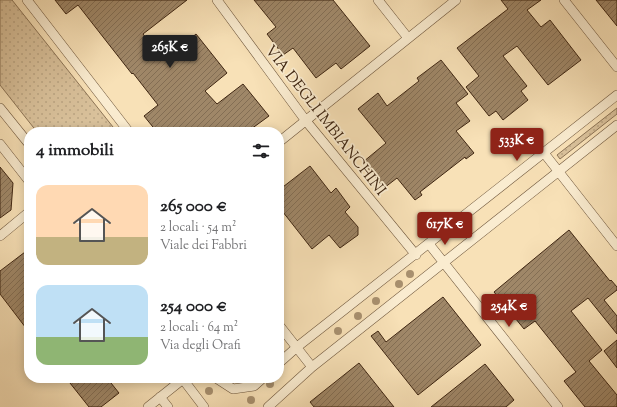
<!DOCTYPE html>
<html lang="it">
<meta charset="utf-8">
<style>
body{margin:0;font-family:"Sorts Mill Goudy",serif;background:#f6f6f6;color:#202124;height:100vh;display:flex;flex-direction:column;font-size:15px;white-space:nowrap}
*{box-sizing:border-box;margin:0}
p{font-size:13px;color:#757577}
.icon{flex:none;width:22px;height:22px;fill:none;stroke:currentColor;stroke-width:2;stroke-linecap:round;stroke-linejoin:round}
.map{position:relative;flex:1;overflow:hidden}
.details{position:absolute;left:24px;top:127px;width:260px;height:256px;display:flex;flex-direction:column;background:#fff;border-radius:16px;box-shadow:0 2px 10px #0003}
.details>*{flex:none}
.price{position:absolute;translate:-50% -34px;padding:0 9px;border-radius:4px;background:#8f2418;color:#fff;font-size:13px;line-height:26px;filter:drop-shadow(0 1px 2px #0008)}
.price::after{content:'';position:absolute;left:50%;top:24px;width:12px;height:9px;margin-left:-6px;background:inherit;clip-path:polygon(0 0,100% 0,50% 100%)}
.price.selected{background:#222;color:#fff}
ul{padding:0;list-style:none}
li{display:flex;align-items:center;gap:12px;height:100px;padding:0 12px}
li span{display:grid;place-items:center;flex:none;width:112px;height:80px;border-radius:12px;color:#555}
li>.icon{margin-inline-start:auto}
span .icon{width:48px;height:48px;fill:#fffc;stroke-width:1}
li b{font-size:17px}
h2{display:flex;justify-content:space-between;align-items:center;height:48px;padding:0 12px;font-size:17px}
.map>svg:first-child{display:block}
</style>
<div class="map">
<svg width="617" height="407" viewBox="0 0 617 407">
<defs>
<pattern id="grass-dots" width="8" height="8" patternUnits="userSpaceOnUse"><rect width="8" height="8" fill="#d9c19b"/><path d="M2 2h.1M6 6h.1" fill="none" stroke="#bba684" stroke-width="1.8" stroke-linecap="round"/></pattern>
<pattern id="building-hatch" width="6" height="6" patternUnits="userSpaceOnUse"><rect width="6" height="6" fill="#9f8768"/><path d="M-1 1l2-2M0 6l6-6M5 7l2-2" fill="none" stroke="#836e54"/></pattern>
</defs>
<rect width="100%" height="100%" fill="#f8e1b7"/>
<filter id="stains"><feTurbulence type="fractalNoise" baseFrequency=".005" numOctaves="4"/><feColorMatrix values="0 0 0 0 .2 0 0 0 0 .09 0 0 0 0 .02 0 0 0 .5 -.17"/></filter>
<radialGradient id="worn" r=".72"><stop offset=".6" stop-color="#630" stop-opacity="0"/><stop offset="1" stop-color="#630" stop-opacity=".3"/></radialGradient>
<path fill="url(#grass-dots)" stroke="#8c7456" d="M0,0h12l105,132h-80l-37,-47z
M617,108v6l-57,45 -3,-4z"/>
<path fill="url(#building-hatch)" stroke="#3f2612" d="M55,0h132l-44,34 21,27 32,-27 31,39 -22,18 12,13 26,-20 26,32 -22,16h-90l-13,-16 14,-11 -25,-32 -1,1 -54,-69 -12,9z
M254,0h79l37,46 -29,23 -5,-6 -20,15 -23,-30 -10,7 -16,-21 9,-7z
M501,0h40l-14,10 14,17 9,-7 31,40 -33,25 -31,-39 -14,10 24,30 -6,5 7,9 -25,20 -7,-9 -7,5 -23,-29 13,-11 -22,-28 51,-39z
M596,0h21v26z
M441,60l27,34 -12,9 14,18 -14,10 18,22 -8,6 -1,-2 -45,35 2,3 -7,5 -18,-22 -13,10 -21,-26 23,-19 -28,-34 20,-16 9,13 32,-25 -2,-3z
M310,166l21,27 5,-5 14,19 -5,5 13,15v8l-18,13 -11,-13 -17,14 -33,-42v-17z
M0,167l13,16 -2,27 -11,8z
M569,230l41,51 1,-1 6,7v3l-13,10 13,16v18l-29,-36 -17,13 31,39 -13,11 28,34v12h-32l-21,-26 12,-9 -41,-51 -11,8 -30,-37z
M29,249v83l-29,-38v-23z
M443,297l38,48 -63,50 -47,-59 7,-5 8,11z
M617,340v28l-13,-17z
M359,363l35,44h-80l-4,-5z
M485,364l29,36 -8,7h-75z
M66,378h41l12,15 -18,14h-12z"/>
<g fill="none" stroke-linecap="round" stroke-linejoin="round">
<g stroke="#6d553b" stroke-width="10">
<path id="minor" d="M27,0l102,132
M217,0l89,121 110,134
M378,0l30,38
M564,0l53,67
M0,108l29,36
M279,142l177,-142
M0,144l29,37
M544,153l73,93
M0,236l29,-24
M429,244l129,163
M279,325l33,42
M279,363l18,-16 320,-252
M182,378l22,29
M216,378l17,11 21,-3 9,-8
M160,397l8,10
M148,407l35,-28
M268,407l44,-40 305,-242"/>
</g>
<use href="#minor" stroke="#faecd0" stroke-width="9"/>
</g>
<g fill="#a8906f">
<circle cx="410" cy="274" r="4"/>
<circle cx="399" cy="284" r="4"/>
<circle cx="376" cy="301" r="4"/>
<circle cx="358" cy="316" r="4"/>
<circle cx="338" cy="331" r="4"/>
<circle cx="270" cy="384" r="4"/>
<circle cx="209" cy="391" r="4"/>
<circle cx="251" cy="400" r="4"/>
</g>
<g text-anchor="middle" stroke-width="3.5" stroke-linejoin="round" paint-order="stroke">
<g font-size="15" fill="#3f2612" stroke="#faecd0">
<text transform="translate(326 120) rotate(52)" y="5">VIA DEGLI IMBIANCHINI</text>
</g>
</g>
<rect width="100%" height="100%" filter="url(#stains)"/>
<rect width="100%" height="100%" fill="url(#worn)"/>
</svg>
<b class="price selected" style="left:170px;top:69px">265K €</b>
<b class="price" style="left:517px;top:162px">533K €</b>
<b class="price" style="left:445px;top:246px">617K €</b>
<b class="price" style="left:509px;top:328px">254K €</b>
<section class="details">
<h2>4 immobili<svg class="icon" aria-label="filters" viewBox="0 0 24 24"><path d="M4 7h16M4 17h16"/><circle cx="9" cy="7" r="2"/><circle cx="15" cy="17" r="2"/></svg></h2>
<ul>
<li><span style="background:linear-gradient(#ffd9b3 65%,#c2b280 0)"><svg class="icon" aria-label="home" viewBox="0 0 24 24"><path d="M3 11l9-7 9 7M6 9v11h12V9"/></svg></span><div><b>265 000 €</b><p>2 locali · 54 m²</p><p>Viale dei Fabbri</p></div></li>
<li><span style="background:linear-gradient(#bfe0f5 65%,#8fb573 0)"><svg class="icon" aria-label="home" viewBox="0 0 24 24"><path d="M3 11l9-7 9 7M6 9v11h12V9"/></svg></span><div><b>254 000 €</b><p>2 locali · 64 m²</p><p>Via degli Orafi</p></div></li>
</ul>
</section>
</div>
